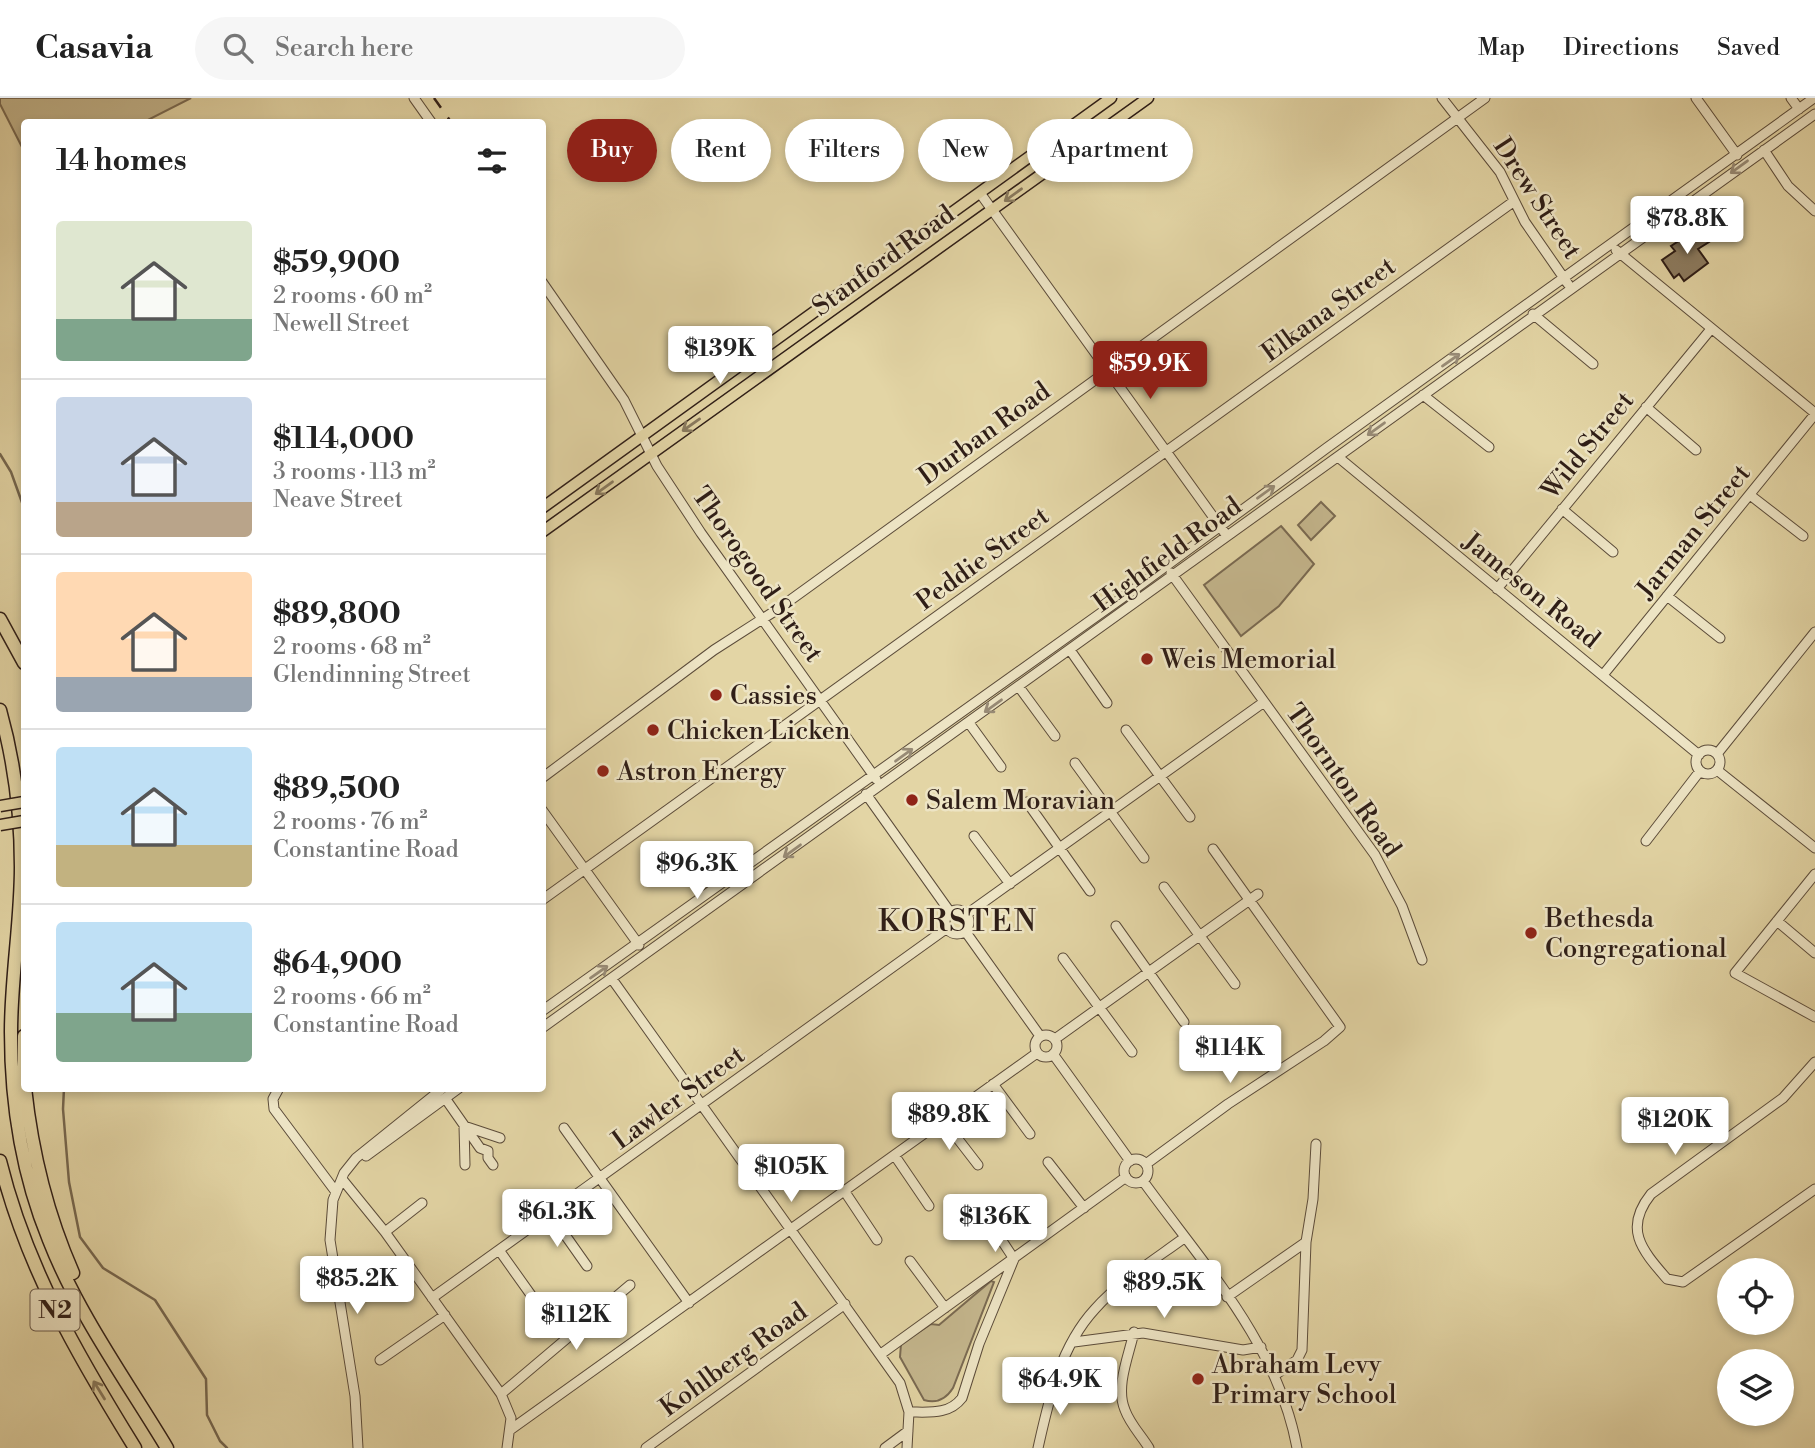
<!DOCTYPE html>
<meta charset="utf-8">
<style>
body{margin:0;font-family:"Libre Bodoni",serif;background:#f6f6f6;color:#222;height:100vh;display:flex;flex-direction:column;font-size:26px;white-space:nowrap}
*{box-sizing:border-box;margin:0}
p{font-size:23px;color:#767676}
.icon{flex:none;width:38px;height:38px;fill:none;stroke:currentColor;stroke-width:2;stroke-linecap:round;stroke-linejoin:round}
.map{position:relative;flex:1;overflow:hidden}
.sheet{position:absolute;left:21px;top:21px;width:525px;height:973px;display:flex;flex-direction:column;background:#fff;border-radius:7px;box-shadow:0 4px 10px #0003}
.sheet>*{flex:none}
.hud{position:absolute;left:567px;top:21px;width:665px;height:63px;display:flex;gap:14px}
.fabs{position:absolute;left:1717px;top:1160px;display:grid;gap:14px}
.fabs a{display:grid;place-items:center;width:77px;height:77px;border-radius:50%;background:#fff;box-shadow:0 4px 10px #0003;font-size:35px}
.price{position:absolute;translate:-50% -60px;padding:0 16px;border-radius:7px;background:#fff;color:#222;font-size:23px;line-height:46px;filter:drop-shadow(0 2px 4px #0008)}
.price::after{content:'';position:absolute;left:50%;top:42px;width:21px;height:16px;margin-left:-10px;background:inherit;clip-path:polygon(0 0,100% 0,50% 100%)}
.price.active{background:#8f2418;color:#fff}
ul{padding:0;list-style:none}
li{display:flex;align-items:center;gap:21px;height:175px;padding:0 35px}
li+li{border-top:2px solid #e0e0e0}
li span{display:grid;place-items:center;flex:none;width:196px;height:140px;border-radius:7px;color:#555}
li>.icon{margin-inline-start:auto}
span .icon{width:84px;height:84px;fill:#fffc;stroke-width:1}
li b{font-size:30px}
h2{display:flex;justify-content:space-between;align-items:center;height:84px;padding:0 35px;font-size:30px}
.pill{padding:0 24px;border-radius:32px;background:#fff;box-shadow:0 4px 10px #0003;font-size:24px;line-height:63px}
.pill.active{background:#8f2418;color:#fff}
header{display:flex;align-items:center;gap:42px;box-sizing:border-box;height:98px;padding:0 35px;background:#fff;border-bottom:2px solid #e0e0e0}
header strong{font-size:33px}
nav{display:flex;gap:38px;margin-inline-start:auto;font-size:24px}
.search{width:490px;height:63px;background:#f6f6f6;display:flex;align-items:center;gap:18px;box-sizing:border-box;padding:0 24px;border-radius:38px;color:#767676;font-size:26px}
.map>svg:first-child{display:block}
</style>
<header>
<strong>Casavia</strong>
<div class="search"><svg class="icon" aria-label="search" viewBox="0 0 24 24"><circle cx="10" cy="10" r="6"/><path d="M15 15l6 6"/></svg>Search here</div>
<nav><a>Map</a><a>Directions</a><a>Saved</a></nav>
</header>
<div class="map">
<svg width="1815" height="1350" viewBox="0 0 1815 1350">
<rect width="100%" height="100%" fill="#e3d5a5"/>
<filter id="stains"><feTurbulence type="fractalNoise" baseFrequency=".00286" numOctaves="4"/><feColorMatrix values="0 0 0 0 .2 0 0 0 0 .09 0 0 0 0 .02 0 0 0 .5 -.17"/></filter>
<radialGradient id="worn" r=".72"><stop offset=".6" stop-color="#630" stop-opacity="0"/><stop offset="1" stop-color="#630" stop-opacity=".3"/></radialGradient>
<path fill="#c4b68d" stroke="#7a6a52" stroke-width="2" d="M0,0h191l-47,24h-120v29l-24,-47z
M1321,404l14,14 -24,24 -13,-15z
M1281,428l33,38 -35,42 -38,30 -37,-51z
M991,1183l3,1 -41,106c-7,11 -16,16 -29,12l-24,-43 1,-13 30,-20 8,1z"/>
<g fill="none" stroke-linecap="round" stroke-linejoin="round">
<path stroke="#76674f" stroke-width="2.5" d="M0,356l11,18 13,36
M64,990l-1,21 6,73 11,55 23,31 52,32 51,79 1,36 13,26 7,7"/>
</g>
<path fill="#8d7d61" stroke="#2f1e17" stroke-width="2" d="M1699,130l10,14 -11,7 10,14 -24,18 -5,-7 -5,4 -12,-18 13,-9 -4,-5z"/>
<g fill="none" stroke-linecap="round" stroke-linejoin="round">
<g stroke="#5c4c3a" stroke-width="11">
<path id="minor" d="M414,0l17,24
M1442,0l58,74 25,50 43,62
M1696,0l41,57
M1791,0l8,11
M1764,52l24,36 27,25
M980,95l247,343
M1616,152l199,163
M542,184l82,118 33,66 44,67 175,246
M1533,216l60,50
M1423,297l66,52
M1646,309l50,43
M1338,359l361,298
M1750,397l53,41
M1562,411l51,43
M1171,475l204,282 27,51 20,54
M1497,491l214,-260
M1667,498l53,42
M1070,552l37,53
M1603,577l212,-261
M1019,589l36,49
M969,625l32,44
M1126,632l64,87
M1696 664a12 12 0 1 1 24 0a12 12 0 1 1-24 0Z
M1717,656l98,-122
M1075,665l69,95
M1717,672l98,78
M542,680l172,-128 64,-41 707,-511
M866,696l84,118
M1027,704l63,89
M542,712l97,135
M974,738l36,48
M1646,743l54,-70
M1815,776l-80,99 80,44
M1164,789l71,97
M542,802l971,-698
M945 824a12 12 0 1 1 24 0a12 12 0 1 1-24 0Z
M967,816l297,-212
M1777,823l38,32
M1116,828l68,96
M965,833l75,105
M1063,860l69,94
M612,881l288,404 9,29 -2,36
M542,913l594,-423 192,-141 486,-349
M542,930l1273,-914
M1035 948a11 11 0 1 1 22 0a11 11 0 1 1-22 0Z
M1055,941l203,-145
M1053,956l77,107
M1815,964l-32,36 -132,96c-28,35 -9,56 16,85l16,3 132,-93
M993,986l37,50
M279,990l-6,11 1,10 62,83
M445,1000l35,50 8,3v7l5,7
M944,1023l34,44
M564,1030l125,175
M366,1058l93,-68
M895,1058l34,50
M1124 1073a12 12 0 1 1 24 0a12 12 0 1 1-24 0Z
M1048,1064l36,46
M1146,1066l82,-60 96,-63 16,-14 -127,-178
M465,1067l-1,-39 36,12
M342,1081l43,53 116,162 10,24 -4,30
M1143,1083c60,83 135,163 154,267
M845,1094l32,48
M551,1117l36,51
M385,1134l37,-29
M499,1152l37,52
M910,1163l35,47
M1227,1199l79,-55
M432,1200l515,-370
M1134,1234c-5,23 -19,55 -9,78 5,14 16,25 24,38
M1074,1244l69,-9 100,17 18,-3
M881,1256l245,-177
M380,1262l65,-45
M1275,1277l22,-15 5,-10 4,-108 7,-43 3,-55
M501,1296l129,-109
M909,1314c20,0 40,3 53,-14l17,-54 35,-85 -29,-44
M510,1332l527,-377
M358,1350l-3,-52 -25,-156 3,-40 11,-27 12,-15 87,-70
M646,1350l199,-144
M885,1350l23,-17
M1038,1350c11,-49 22,-101 57,-139 25,-28 59,-49 89,-71"/>
</g>
<g stroke="#2f1e17" stroke-width="13">
<path id="major" d="M542,410l569,-410
M542,434l606,-434"/>
</g>
<g stroke="#2f1e17" stroke-width="15">
<path id="highway" d="M0,521l24,44
M0,612c14,50 21,105 21,157 0,55 -10,110 -10,165 0,71 11,142 38,208 29,74 77,140 118,208
M24,938v50
M25,990c7,65 22,126 48,185
M0,1063c26,106 78,195 135,287"/>
</g>
<use href="#minor" stroke="#ede4c4" stroke-width="9"/>
<use href="#major" stroke="#e3d5a5" stroke-width="10"/>
<use href="#highway" stroke="#e3d5a5" stroke-width="12"/>
<path stroke="#2f1e17" stroke-width="2.5" stroke-dasharray="12 12" stroke-linecap="butt" d="M434,0l17,24"/>
<g stroke="#2f1e17" stroke-width="13" stroke-linecap="butt">
<path id="major-bridge" d="M0,708l24,-4
M0,727l24,-4"/>
</g>
<use href="#major-bridge" stroke="#e3d5a5" stroke-width="10"/>
</g>
<defs><path id="oneway-shaft" d="M-6 0H5M1.5-3L5.5 0L1.5 3" fill="none" stroke-width="1.6" stroke-linecap="round" stroke-linejoin="round" transform="scale(1.75)"/></defs>
<g stroke="#988b76">
<use href="#oneway-shaft" transform="translate(1739 69) rotate(144)"/>
<use href="#oneway-shaft" transform="translate(1451 262) rotate(-35)"/>
<use href="#oneway-shaft" transform="translate(1376 331) rotate(144)"/>
<use href="#oneway-shaft" transform="translate(1266 394) rotate(-36)"/>
<use href="#oneway-shaft" transform="translate(993 608) rotate(144)"/>
<use href="#oneway-shaft" transform="translate(904 657) rotate(-36)"/>
<use href="#oneway-shaft" transform="translate(792 753) rotate(144)"/>
<use href="#oneway-shaft" transform="translate(599 874) rotate(-35)"/>
</g>
<g stroke="#897a5e">
<use href="#oneway-shaft" transform="translate(1013 97) rotate(144)"/>
<use href="#oneway-shaft" transform="translate(691 327) rotate(145)"/>
<use href="#oneway-shaft" transform="translate(604 390) rotate(144)"/>
<use href="#oneway-shaft" transform="translate(99 1292) rotate(-122)"/>
</g>
<g fill="#8f2418" stroke="#ede4c4" stroke-width="2.5">
<circle cx="1147" cy="561" r="7"/>
<circle cx="716" cy="597" r="7"/>
<circle cx="653" cy="632" r="7"/>
<circle cx="603" cy="673" r="7"/>
<circle cx="912" cy="702" r="7"/>
<circle cx="1531" cy="835" r="7"/>
<circle cx="1198" cy="1281" r="7"/>
</g>
<g text-anchor="middle" stroke-width="5" stroke-linejoin="round" paint-order="stroke">
<rect fill="#ede4c4" stroke="#68594b" stroke-width="2" x="30.5" y="1191.5" width="49" height="41" rx="5"/>
<g font-size="24" font-weight="bold" fill="#2f1e17">
<text x="55" y="1220">N2</text>
</g>
<g font-size="26" fill="#2f1e17" stroke="#ede4c4">
<text transform="translate(1538 100) rotate(57)" y="9">Drew Street</text>
<text transform="translate(883 162) rotate(-36)" y="9">Stanford Road</text>
<text transform="translate(1328 211) rotate(-36)" y="9">Elkana Street</text>
<text transform="translate(984 335) rotate(-36)" y="9">Durban Road</text>
<text transform="translate(1587 347) rotate(-51)" y="9">Wild Street</text>
<text transform="translate(1693 433) rotate(-51)" y="9">Jarman Street</text>
<text transform="translate(1167 456) rotate(-36)" y="9">Highfield Road</text>
<text transform="translate(982 460) rotate(-36)" y="9">Peddie Street</text>
<text transform="translate(758 476) rotate(55)" y="9">Thorogood Street</text>
<text transform="translate(1532 492) rotate(39)" y="9">Jameson Road</text>
<text transform="translate(1344 682) rotate(55)" y="9">Thornton Road</text>
<text transform="translate(678 999) rotate(-36)" y="9">Lawler Street</text>
<text transform="translate(733 1261) rotate(-36)" y="9">Kohlberg Road</text>
</g>
<g font-size="26" fill="#2f1e17" stroke="#ede4c4" text-anchor="start">
<text x="1161" y="570">Weis Memorial</text>
<text x="730" y="606">Cassies</text>
<text x="667" y="641">Chicken Licken</text>
<text x="617" y="682">Astron Energy</text>
<text x="926" y="711">Salem Moravian</text>
<text x="1545" y="829">Bethesda<tspan x="1545" dy="30">Congregational</tspan></text>
<text x="1212" y="1275">Abraham Levy<tspan x="1212" dy="30">Primary School</tspan></text>
</g>
<g font-size="30" letter-spacing="2" fill="#2f1e17" stroke="#ede4c4">
<text x="958" y="833">KORSTEN</text>
</g>
</g>
<rect width="100%" height="100%" filter="url(#stains)"/>
<rect width="100%" height="100%" fill="url(#worn)"/>
</svg>
<div class="fabs">
<a><svg class="icon" aria-label="locate" viewBox="0 0 24 24"><circle cx="12" cy="12" r="6"/><path d="M12 2v4M12 18v4M2 12h4M18 12h4"/></svg></a>
<a><svg class="icon" aria-label="layers" viewBox="0 0 24 24"><path d="M12 4l9 5-9 5-9-5zM3 14l9 5 9-5"/></svg></a>
</div>
<b class="price" style="left:1687px;top:158px">$78.8K</b>
<b class="price" style="left:720px;top:288px">$139K</b>
<b class="price active" style="left:1150px;top:303px">$59.9K</b>
<b class="price" style="left:697px;top:803px">$96.3K</b>
<b class="price" style="left:1230px;top:987px">$114K</b>
<b class="price" style="left:949px;top:1054px">$89.8K</b>
<b class="price" style="left:1675px;top:1059px">$120K</b>
<b class="price" style="left:791px;top:1106px">$105K</b>
<b class="price" style="left:557px;top:1151px">$61.3K</b>
<b class="price" style="left:995px;top:1156px">$136K</b>
<b class="price" style="left:357px;top:1218px">$85.2K</b>
<b class="price" style="left:1164px;top:1222px">$89.5K</b>
<b class="price" style="left:576px;top:1254px">$112K</b>
<b class="price" style="left:1060px;top:1319px">$64.9K</b>
<div class="hud">
<a class="pill active">Buy</a>
<a class="pill">Rent</a>
<a class="pill">Filters</a>
<a class="pill">New</a>
<a class="pill">Apartment</a>
</div>
<section class="sheet">
<h2>14 homes<svg class="icon" aria-label="filters" viewBox="0 0 24 24"><path d="M4 7h16M4 17h16"/><circle cx="9" cy="7" r="2"/><circle cx="15" cy="17" r="2"/></svg></h2>
<ul>
<li><span style="background:linear-gradient(#dfe7d0 70%,#7fa58c 0)"><svg class="icon" aria-label="home" viewBox="0 0 24 24"><path d="M3 11l9-7 9 7M6 9v11h12V9"/></svg></span><div><b>$59,900</b><p>2 rooms · 60 m²</p><p>Newell Street</p></div></li>
<li><span style="background:linear-gradient(#c9d6e8 75%,#b9a48a 0)"><svg class="icon" aria-label="home" viewBox="0 0 24 24"><path d="M3 11l9-7 9 7M6 9v11h12V9"/></svg></span><div><b>$114,000</b><p>3 rooms · 113 m²</p><p>Neave Street</p></div></li>
<li><span style="background:linear-gradient(#ffd9b3 75%,#9aa5b1 0)"><svg class="icon" aria-label="home" viewBox="0 0 24 24"><path d="M3 11l9-7 9 7M6 9v11h12V9"/></svg></span><div><b>$89,800</b><p>2 rooms · 68 m²</p><p>Glendinning Street</p></div></li>
<li><span style="background:linear-gradient(#bfe0f5 70%,#c2b280 0)"><svg class="icon" aria-label="home" viewBox="0 0 24 24"><path d="M3 11l9-7 9 7M6 9v11h12V9"/></svg></span><div><b>$89,500</b><p>2 rooms · 76 m²</p><p>Constantine Road</p></div></li>
<li><span style="background:linear-gradient(#bfe0f5 65%,#7fa58c 0)"><svg class="icon" aria-label="home" viewBox="0 0 24 24"><path d="M3 11l9-7 9 7M6 9v11h12V9"/></svg></span><div><b>$64,900</b><p>2 rooms · 66 m²</p><p>Constantine Road</p></div></li>
</ul>
</section>
</div>
